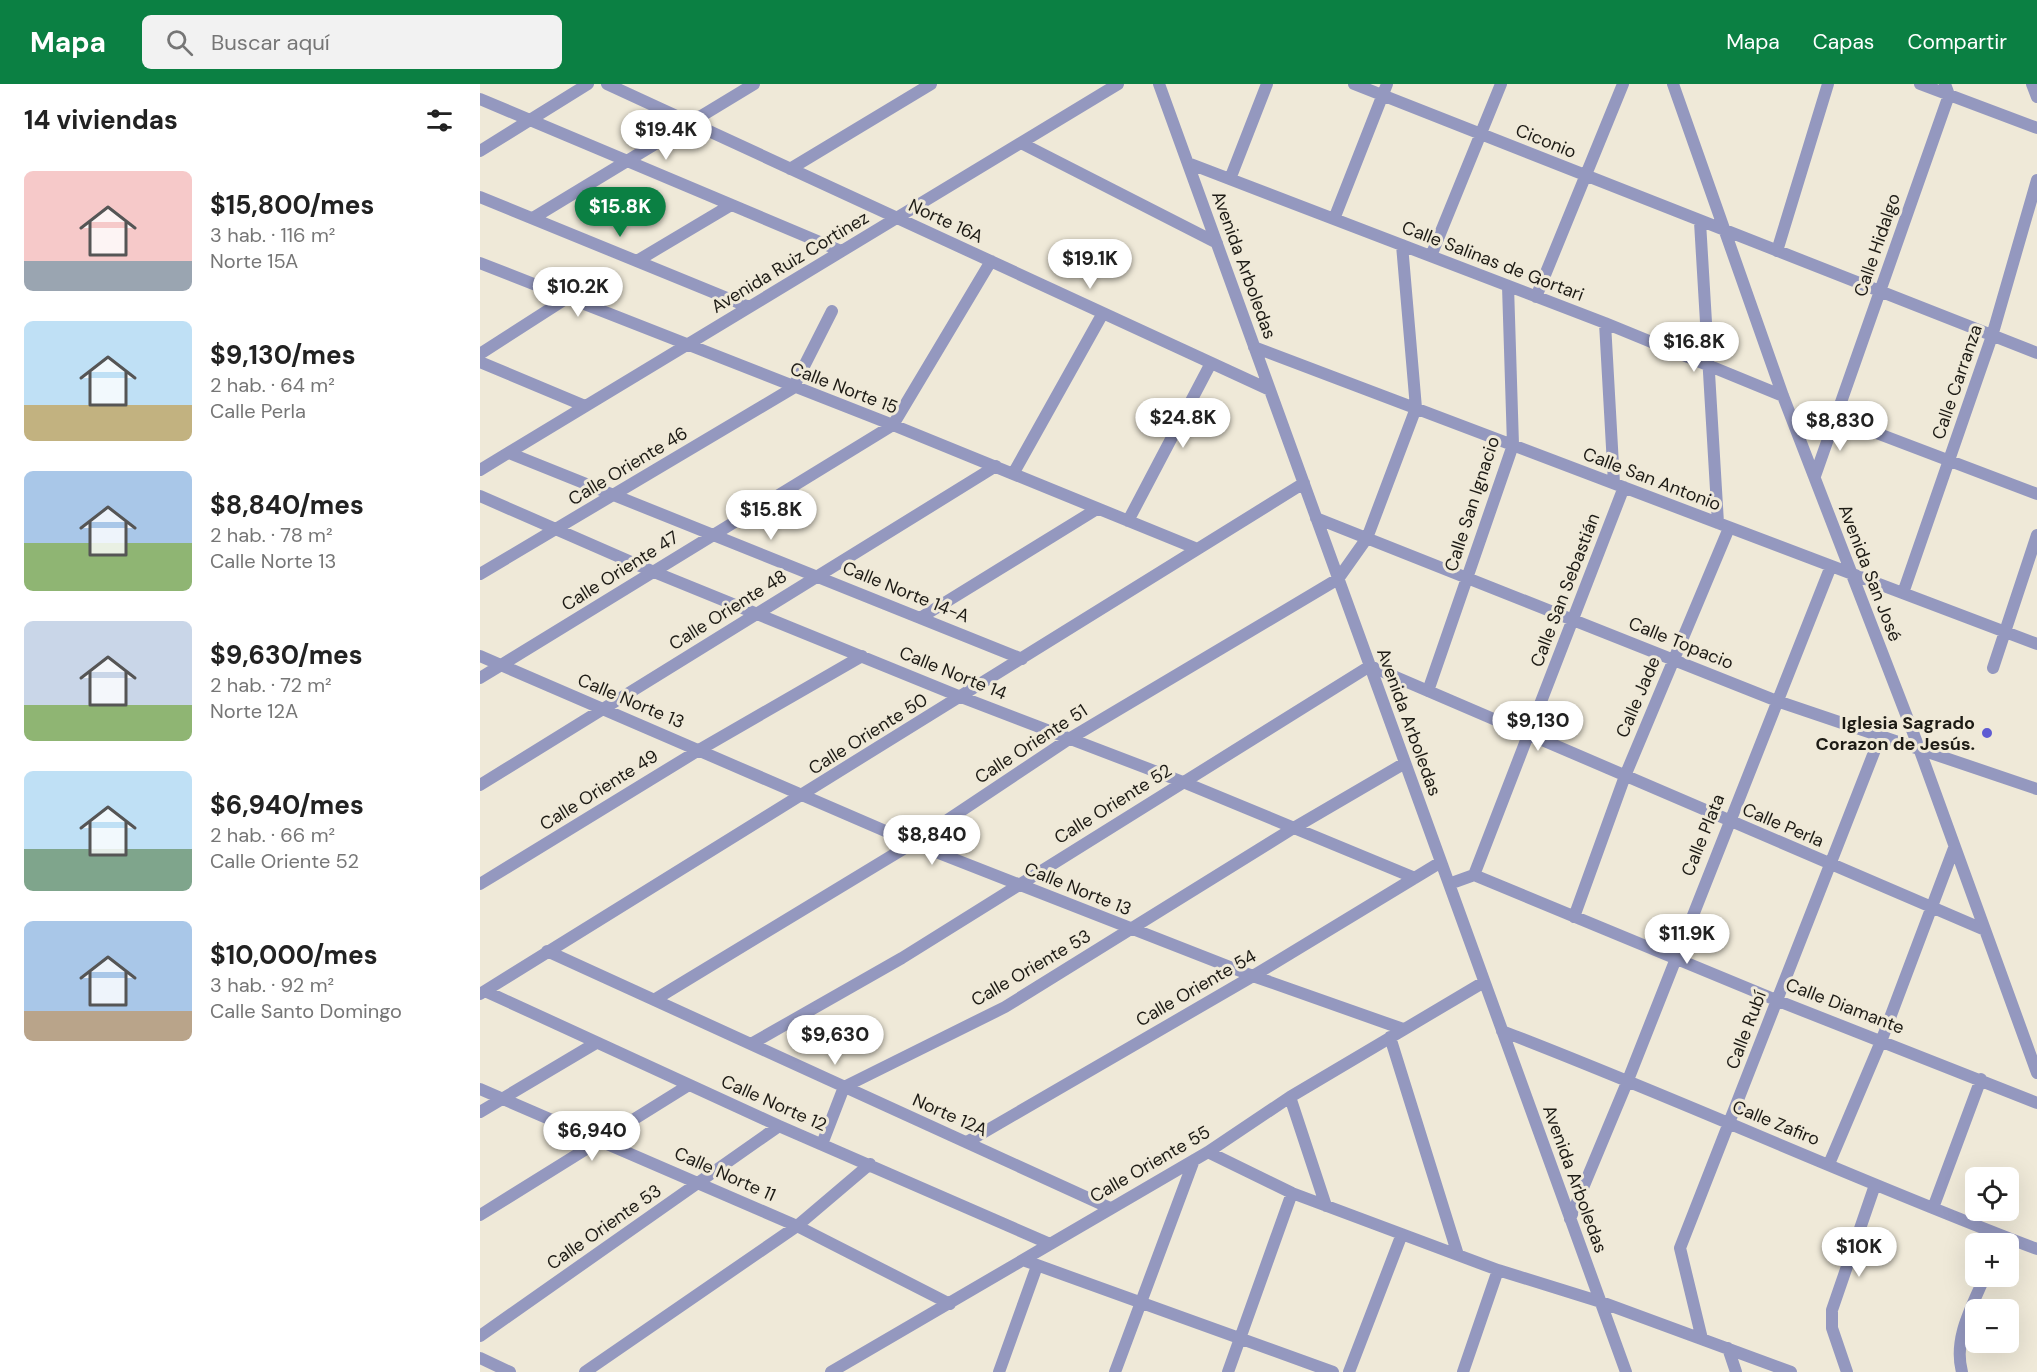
<!DOCTYPE html>
<html lang="es">
<meta charset="utf-8">
<style>
body{margin:0;font-family:"DM Sans",sans-serif;background:#f2f2f2;color:#222;height:100vh;display:flex;flex-direction:column;font-size:22px;white-space:nowrap}
*{box-sizing:border-box;margin:0}
p{font-size:20px;color:#767676}
.icon{flex:none;width:33px;height:33px;fill:none;stroke:currentColor;stroke-width:2;stroke-linecap:round;stroke-linejoin:round}
.map{position:relative;flex:1;overflow:hidden}
.panel{display:flex;flex-direction:column;background:#fff;width:480px}
.panel>*{flex:none}
.fabs{position:absolute;left:1485px;top:1083px;display:grid;gap:12px}
.fabs a{display:grid;place-items:center;width:54px;height:54px;border-radius:9px;background:#fff;box-shadow:0 6px 24px #0002;font-size:30px}
.price{position:absolute;translate:-50% -51px;padding:0 14px;border-radius:21px;background:#fff;color:#222;font-size:20px;line-height:39px;filter:drop-shadow(0 2px 3px #0008)}
.price::after{content:'';position:absolute;left:50%;top:36px;width:18px;height:14px;margin-left:-9px;background:inherit;clip-path:polygon(0 0,100% 0,50% 100%)}
.price.current{background:#0b8043;color:#fff}
ul{padding:0;list-style:none}
li{display:flex;align-items:center;gap:18px;height:150px;padding:0 24px}
li span{display:grid;place-items:center;flex:none;width:168px;height:120px;border-radius:9px;color:#555}
li>.icon{margin-inline-start:auto}
span .icon{width:72px;height:72px;fill:#fffc;stroke-width:1}
li b{font-size:26px}
h2{display:flex;justify-content:space-between;align-items:center;height:72px;padding:0 24px;font-size:26px}
header{display:flex;align-items:center;gap:36px;box-sizing:border-box;height:84px;padding:0 30px;background:#0b8043;color:#fff}
header strong{font-size:28px}
nav{display:flex;gap:33px;margin-inline-start:auto;font-size:21px}
.search{width:420px;height:54px;background:#f2f2f2;display:flex;align-items:center;gap:15px;box-sizing:border-box;padding:0 21px;border-radius:9px;color:#767676;font-size:22px}
main{display:flex;flex:1;min-height:0}
.map>svg:first-child{display:block}
</style>
<header>
<strong>Mapa</strong>
<div class="search"><svg class="icon" aria-label="search" viewBox="0 0 24 24"><circle cx="10" cy="10" r="6"/><path d="M15 15l6 6"/></svg>Buscar aquí</div>
<nav><a>Mapa</a><a>Capas</a><a>Compartir</a></nav>
</header>
<main>
<section class="panel">
<h2>14 viviendas<svg class="icon" aria-label="filters" viewBox="0 0 24 24"><path d="M4 7h16M4 17h16"/><circle cx="9" cy="7" r="2"/><circle cx="15" cy="17" r="2"/></svg></h2>
<ul>
<li><span style="background:linear-gradient(#f6c9c9 75%,#9aa5b1 0)"><svg class="icon" aria-label="home" viewBox="0 0 24 24"><path d="M3 11l9-7 9 7M6 9v11h12V9"/></svg></span><div><b>$15,800/mes</b><p>3 hab. · 116 m²</p><p>Norte 15A</p></div></li>
<li><span style="background:linear-gradient(#bfe0f5 70%,#c2b280 0)"><svg class="icon" aria-label="home" viewBox="0 0 24 24"><path d="M3 11l9-7 9 7M6 9v11h12V9"/></svg></span><div><b>$9,130/mes</b><p>2 hab. · 64 m²</p><p>Calle Perla</p></div></li>
<li><span style="background:linear-gradient(#a9c7e8 60%,#8fb573 0)"><svg class="icon" aria-label="home" viewBox="0 0 24 24"><path d="M3 11l9-7 9 7M6 9v11h12V9"/></svg></span><div><b>$8,840/mes</b><p>2 hab. · 78 m²</p><p>Calle Norte 13</p></div></li>
<li><span style="background:linear-gradient(#c9d6e8 70%,#8fb573 0)"><svg class="icon" aria-label="home" viewBox="0 0 24 24"><path d="M3 11l9-7 9 7M6 9v11h12V9"/></svg></span><div><b>$9,630/mes</b><p>2 hab. · 72 m²</p><p>Norte 12A</p></div></li>
<li><span style="background:linear-gradient(#bfe0f5 65%,#7fa58c 0)"><svg class="icon" aria-label="home" viewBox="0 0 24 24"><path d="M3 11l9-7 9 7M6 9v11h12V9"/></svg></span><div><b>$6,940/mes</b><p>2 hab. · 66 m²</p><p>Calle Oriente 52</p></div></li>
<li><span style="background:linear-gradient(#a9c7e8 75%,#b9a48a 0)"><svg class="icon" aria-label="home" viewBox="0 0 24 24"><path d="M3 11l9-7 9 7M6 9v11h12V9"/></svg></span><div><b>$10,000/mes</b><p>3 hab. · 92 m²</p><p>Calle Santo Domingo</p></div></li>
</ul>
</section>
<div class="map">
<svg width="1557" height="1288" viewBox="0 0 1557 1288">
<rect width="100%" height="100%" fill="#efe9d8"/>
<g fill="none" stroke-linecap="round" stroke-linejoin="round">
<path stroke="#9498bf" stroke-width="12" d="M127,0l663,306
M679,0l467,1288
M874,0l683,269
M1193,0l110,312 136,352 118,325
M1440,0l117,44
M1552,0l5,13
M0,15l361,152
M541,59l196,100
M0,67l108,-67
M708,79l417,160 178,73
M310,85l141,-85
M750,95l37,-95
M0,113l269,110
M53,134l221,-134
M854,135l53,-135
M1220,138l18,301
M1297,167l51,-167
M951,172l70,-172
M157,177l94,-56
M0,179l413,162 302,123
M1056,213l87,-213
M1125,239l9,160
M774,263l783,297
M0,270l87,-56
M0,278l105,44
M1357,334l200,76
M29,369l513,206
M0,386l638,-386
M533,390l90,-161
M1335,392l134,-381 -4,-11
M0,412l174,76 307,125 222,85 232,96
M836,434l461,183 260,88
M648,437l83,-158
M0,490l313,-186 39,-77
M1423,509l89,-257 45,-156
M440,534l177,-109
M0,572l433,187 340,133 150,53
M1513,584l44,-133
M0,594l413,-253 98,-164
M948,607l85,-246 -5,-159
M0,701l516,-319
M994,791l302,125 261,103
M994,791l150,-388
M0,800l219,-134 163,-94
M969,800l25,-9
M1094,833l51,-141 104,-248
M67,867l563,257
M5,907l294,135 271,118
M0,910l824,-511
M174,916l259,-157 156,-104 269,-160 29,-41 49,-130 -14,-163
M1022,947c180,69 355,150 535,218
M910,953l68,218
M271,960l151,-86 468,-292 615,264
M0,1005l317,137 153,78
M810,1013l36,109
M0,1028l116,-69
M487,1058l286,-166 188,-114
M342,1060l22,-57 161,-80 287,-178 113,-66
M728,1068l84,41 206,77 103,32 190,70
M1349,1080l53,-125 72,-191
M1453,1124l48,-129
M0,1131l209,-130
M1090,1135l58,-139 203,-514
M543,1176l310,112
M0,1252l299,-210
M1222,1255l-22,-91 200,-511
M1248,1264l8,24
M0,1274l30,14
M105,1288l212,-146 73,-62
M351,1288l377,-220 82,-55 194,-115
M519,1288l38,-106
M635,1288l79,-212
M748,1288l64,-179
M869,1288l53,-138
M983,1288l35,-102
M1367,1288l-15,-44v-18l43,-125
M1482,1288c-9,-34 10,-65 23,-96"/>
</g>
<circle fill="#5e5bd3" stroke="#efe9d8" stroke-width="2" cx="1507" cy="649" r="6"/>
<g text-anchor="middle" stroke-width="6" stroke-linejoin="round" paint-order="stroke">
<g font-size="18" fill="#1d1b15" stroke="#efe9d8">
<text transform="translate(1066 57) rotate(22)" y="6">Ciconio</text>
<text transform="translate(466 137) rotate(25)" y="6">Norte 16A</text>
<text transform="translate(1397 161) rotate(-71)" y="6">Calle Hidalgo</text>
<text transform="translate(1013 177) rotate(21)" y="6">Calle Salinas de Gortari</text>
<text transform="translate(310 178) rotate(-31)" y="6">Avenida Ruiz Cortinez</text>
<text transform="translate(764 181) rotate(70)" y="6">Avenida Arboledas</text>
<text transform="translate(1477 298) rotate(-71)" y="6">Calle Carranza</text>
<text transform="translate(364 304) rotate(21)" y="6">Calle Norte 15</text>
<text transform="translate(148 382) rotate(-31)" y="6">Calle Oriente 46</text>
<text transform="translate(1172 395) rotate(21)" y="6">Calle San Antonio</text>
<text transform="translate(992 420) rotate(-72)" y="6">Calle San Ignacio</text>
<text transform="translate(140 487) rotate(-32)" y="6">Calle Oriente 47</text>
<text transform="translate(1390 489) rotate(69)" y="6">Avenida San José</text>
<text transform="translate(1085 506) rotate(-69)" y="6">Calle San Sebastián</text>
<text transform="translate(426 508) rotate(22)" y="6">Calle Norte 14-A</text>
<text transform="translate(248 526) rotate(-32)" y="6">Calle Oriente 48</text>
<text transform="translate(1201 559) rotate(22)" y="6">Calle Topacio</text>
<text transform="translate(473 589) rotate(22)" y="6">Calle Norte 14</text>
<text transform="translate(1158 613) rotate(-67)" y="6">Calle Jade</text>
<text transform="translate(151 617) rotate(23)" y="6">Calle Norte 13</text>
<text transform="translate(929 638) rotate(70)" y="6">Avenida Arboledas</text>
<text transform="translate(388 650) rotate(-32)" y="6">Calle Oriente 50</text>
<text transform="translate(551 660) rotate(-33)" y="6">Calle Oriente 51</text>
<text transform="translate(119 706) rotate(-32)" y="6">Calle Oriente 49</text>
<text transform="translate(633 720) rotate(-32)" y="6">Calle Oriente 52</text>
<text transform="translate(1303 741) rotate(23)" y="6">Calle Perla</text>
<text transform="translate(1223 751) rotate(-68)" y="6">Calle Plata</text>
<text transform="translate(598 805) rotate(22)" y="6">Calle Norte 13</text>
<text transform="translate(551 884) rotate(-30)" y="6">Calle Oriente 53</text>
<text transform="translate(716 904) rotate(-30)" y="6">Calle Oriente 54</text>
<text transform="translate(1365 922) rotate(21)" y="6">Calle Diamante</text>
<text transform="translate(1266 946) rotate(-69)" y="6">Calle Rubí</text>
<text transform="translate(294 1019) rotate(24)" y="6">Calle Norte 12</text>
<text transform="translate(470 1031) rotate(24)" y="6">Norte 12A</text>
<text transform="translate(1296 1039) rotate(22)" y="6">Calle Zafiro</text>
<text transform="translate(670 1080) rotate(-30)" y="6">Calle Oriente 55</text>
<text transform="translate(245 1090) rotate(24)" y="6">Calle Norte 11</text>
<text transform="translate(1095 1095) rotate(70)" y="6">Avenida Arboledas</text>
<text transform="translate(124 1143) rotate(-35)" y="6">Calle Oriente 53</text>
</g>
<g font-size="18" font-weight="bold" fill="#1d1b15" stroke="#efe9d8" text-anchor="end">
<text x="1495" y="645">Iglesia Sagrado<tspan x="1495" dy="21">Corazon de Jesús.</tspan></text>
</g>
</g>
</svg>
<div class="fabs">
<a><svg class="icon" aria-label="locate" viewBox="0 0 24 24"><circle cx="12" cy="12" r="6"/><path d="M12 2v4M12 18v4M2 12h4M18 12h4"/></svg></a>
<a>+</a>
<a>−</a>
</div>
<b class="price" style="left:186px;top:77px">$19.4K</b>
<b class="price current" style="left:140px;top:154px">$15.8K</b>
<b class="price" style="left:610px;top:206px">$19.1K</b>
<b class="price" style="left:98px;top:234px">$10.2K</b>
<b class="price" style="left:1214px;top:289px">$16.8K</b>
<b class="price" style="left:703px;top:365px">$24.8K</b>
<b class="price" style="left:1360px;top:368px">$8,830</b>
<b class="price" style="left:291px;top:457px">$15.8K</b>
<b class="price" style="left:1058px;top:668px">$9,130</b>
<b class="price" style="left:452px;top:782px">$8,840</b>
<b class="price" style="left:1207px;top:881px">$11.9K</b>
<b class="price" style="left:355px;top:982px">$9,630</b>
<b class="price" style="left:112px;top:1078px">$6,940</b>
<b class="price" style="left:1379px;top:1194px">$10K</b>
</div>
</main>
